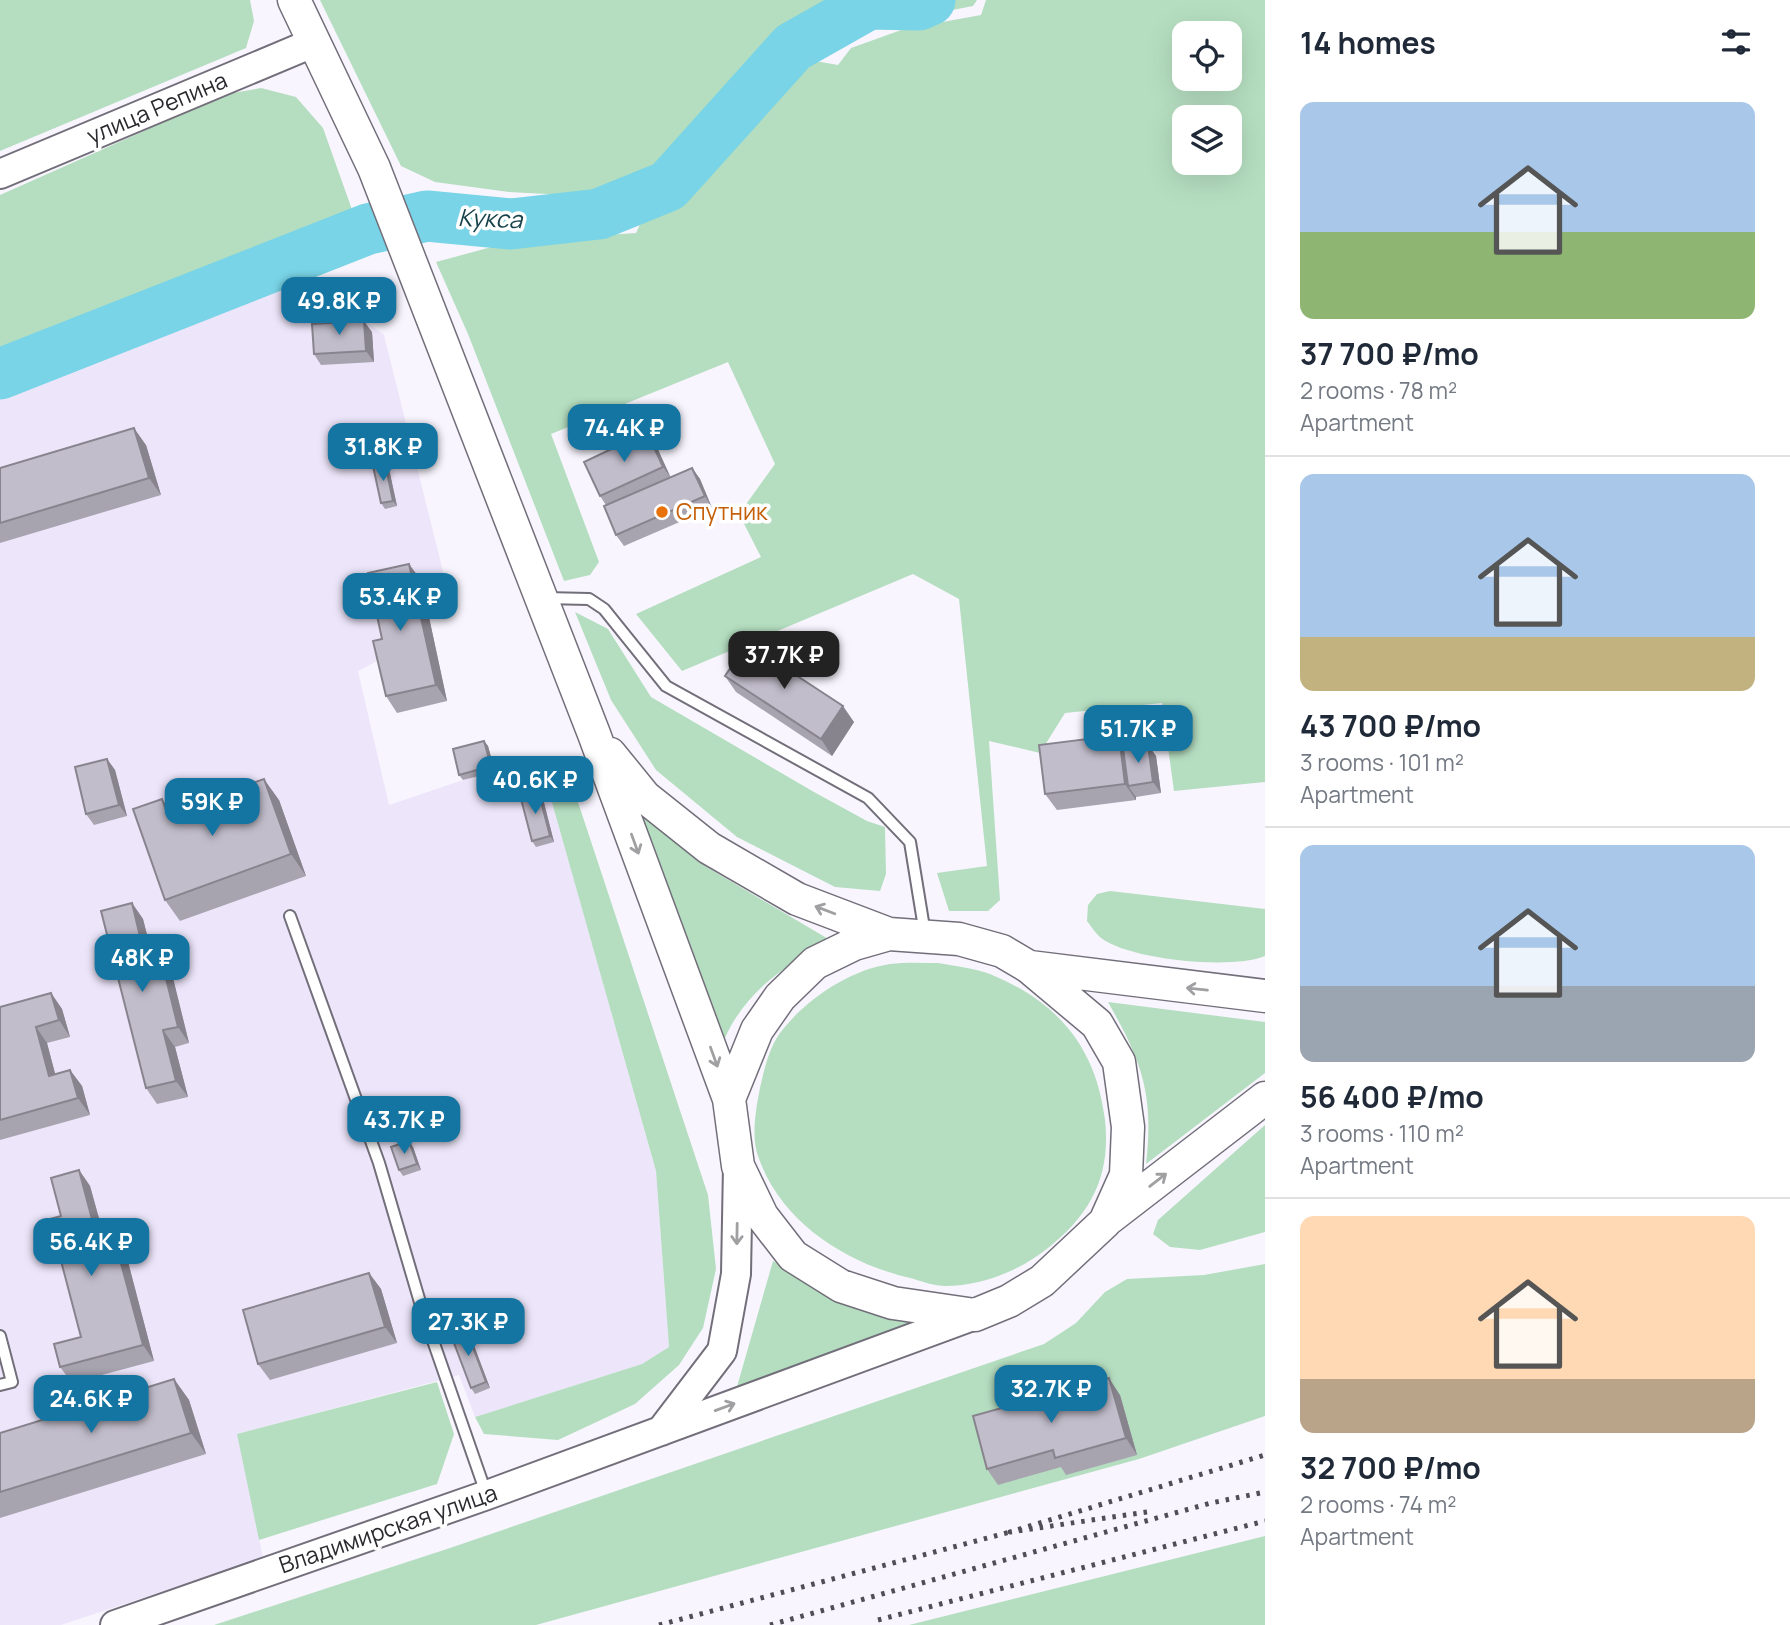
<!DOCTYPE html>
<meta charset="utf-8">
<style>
body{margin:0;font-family:Manrope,sans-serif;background:#f2f2f3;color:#1f2937;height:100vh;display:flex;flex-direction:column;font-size:26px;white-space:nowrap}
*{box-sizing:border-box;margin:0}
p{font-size:23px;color:#747a83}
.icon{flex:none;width:38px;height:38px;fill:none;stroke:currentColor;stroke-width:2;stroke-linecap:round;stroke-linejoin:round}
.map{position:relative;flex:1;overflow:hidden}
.details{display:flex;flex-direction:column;background:#fff;width:525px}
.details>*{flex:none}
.fabs{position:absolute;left:1172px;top:21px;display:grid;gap:14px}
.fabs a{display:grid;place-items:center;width:70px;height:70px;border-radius:14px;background:#fff;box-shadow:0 7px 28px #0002;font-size:35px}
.price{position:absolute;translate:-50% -60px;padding:0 16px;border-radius:14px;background:#1475a2;color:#fff;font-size:23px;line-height:46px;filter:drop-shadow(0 2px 4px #0008)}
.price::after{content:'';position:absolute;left:50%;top:42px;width:21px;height:16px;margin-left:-10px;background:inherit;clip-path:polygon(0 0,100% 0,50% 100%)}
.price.selected{background:#222;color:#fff}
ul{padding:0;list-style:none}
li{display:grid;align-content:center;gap:14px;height:371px;padding:0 35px}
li+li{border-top:2px solid #e0e1e3}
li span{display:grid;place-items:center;height:217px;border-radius:14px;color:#555}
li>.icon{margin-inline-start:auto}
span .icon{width:126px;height:126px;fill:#fffc;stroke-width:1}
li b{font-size:30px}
h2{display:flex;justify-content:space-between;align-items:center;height:84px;padding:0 35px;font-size:30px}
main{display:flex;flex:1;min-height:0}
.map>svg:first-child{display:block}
</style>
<main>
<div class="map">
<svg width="1265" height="1625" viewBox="0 0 1265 1625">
<rect width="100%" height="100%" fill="#f8f5fe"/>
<path fill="#ede6fb" d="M303,286l53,28 28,21 60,240 -65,14 6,68 -27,14 31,134 74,-25 77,-20 116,411 13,176 -27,17 -167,53 -16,-42 -221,59 25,124 -202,67h-61v-1238l270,-94z"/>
<path fill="#b5dec0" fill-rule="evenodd" d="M0,0h250l4,21 -8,27 -246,103z
M320,0h657l-4,6 -51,10 -51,1 -66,36 -76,92 -53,56 -76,26 -16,-31 -75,-4 -74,-10 -34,-16z
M986,0h279v782l-91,9 -12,-88 -97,10 -25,40 -51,-12 11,159 -12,11h-39l-12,-38 50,-7 -28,-267 -46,-25 -231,97 -46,-57 125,-57 -22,-43 36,-50 -47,-102 -177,72 48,128 -9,13 -26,6 -96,-247 -32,-72 78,-21 122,-8 5,-11 43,-19 126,-143 28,5 13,-17 53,-19 77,-14zM1185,33h45v46h-45zM1185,117h45v46h-45z
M261,88l35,9 27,31 32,90 -64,33 -291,108v-164l227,-101z
M575,612l33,17 43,68 163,95 53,29 18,6 1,47 -6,17 -45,-4 -98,-50 -81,-67 -45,-70z
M540,760l32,24 136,411 8,74 -13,59 -24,37 -44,39 -77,36 -74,-6 -9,-17 167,-53 27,-17 -13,-176z
M629,805l76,61 125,74c-51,30 -91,55 -111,113z
M1110,891l155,18v47c-33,14 -135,4 -164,-18 -5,-4 -10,-12 -14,-17l1,-16 9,-11z
M938,963c17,3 36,5 52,11 68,28 106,73 115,146 6,56 -14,94 -57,128 -29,23 -66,38 -103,38 -10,0 -22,-4 -31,-7 -67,-15 -133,-56 -156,-123 -7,-19 -2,-48 2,-68 4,-18 9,-40 20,-55 25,-33 69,-63 110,-69 16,-2 32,-1 48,-1z
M1108,1002l157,20v51l-119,91c8,-70 -4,-102 -38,-162z
M1265,1125v107l-65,18 -30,-3 -17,-13 5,-14z
M773,1261l42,23 109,45 -190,68z
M1265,1264v152l-126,43 -603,166h-322l236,-77 594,-204 32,-21 29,-31 22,-13 77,-4z
M437,1382l17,52 -17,50 -178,56 -22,-106z
M1265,1536v89h-356z"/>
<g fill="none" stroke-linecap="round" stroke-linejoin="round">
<path stroke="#78d4e6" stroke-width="51" d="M0,374l368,-145 59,-13 84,8 88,-10 69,-28 125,-139 76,-43 50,1 11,-5"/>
<g stroke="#726e7a" stroke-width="14">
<path id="service" d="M544,598l45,1 15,10 62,77 202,112 42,44 15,92
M290,916l89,247 43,146 64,184
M0,1336l12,46 -12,3"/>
</g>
<g stroke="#726e7a" stroke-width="32">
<path id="tertiary" d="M0,174l315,-132
M661,1431l61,-80 14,-77 2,-108
M115,1625l372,-130 488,-180"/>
</g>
<g stroke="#726e7a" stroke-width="35">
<path id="secondary" d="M294,0l80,168 220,566 135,365
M610,754l35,43 64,51 88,51 92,35
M889,934l70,5 43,12 27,16 68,57 22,38 9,65 -2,48 -21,47 -63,59 -33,20 -34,14 -82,-12 -52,-17 -48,-30 -31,-40 -24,-50 -9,-67 28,-69 23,-33 35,-34 39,-19z
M1030,967l235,29
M1108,1219l157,-121"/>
</g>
<use href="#service" stroke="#fff" stroke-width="10"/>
<use href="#tertiary" stroke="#fff" stroke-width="28"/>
<use href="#secondary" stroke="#fff" stroke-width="32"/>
<path stroke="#504e54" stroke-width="5" stroke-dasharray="3.5 7" stroke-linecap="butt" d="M1147,1512l-137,20 255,-77
M878,1620l387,-99
M659,1625l351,-93
M770,1625l441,-122 54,-11"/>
</g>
<path fill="#a7a3af" d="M372,332l2,30 -53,3 -7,-11z
M655,443l15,34 22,-9 8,11 12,29 -88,38 -8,-11 -10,-30 -6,-9z
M146,445l15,50 -161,48v-75z
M385,463l4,6 8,37 -12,3 -4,-6z
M421,580l26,121 -50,12 -11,-17 -4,-57z
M725,676l129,46 -22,34 -96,-64z
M484,741l4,5 7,26 -32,8 -4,-5z
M1148,745l8,11 5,37 -25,4v3l-79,10 -12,-16 82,-46z
M107,759l8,11 12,46 -33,9 -8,-11z
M538,790l4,5 12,47 -18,5 -4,-6z
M162,799l9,13 108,-12 27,76 -126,45 -15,-21z
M132,903l11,16 8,33 19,14 19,77 -14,4 13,50 -31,7 -11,-16z
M51,993l11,16 8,28 -23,6 8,31 15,-4 12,16 8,29 -90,25v-133z
M413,1147l8,23 -18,6 -4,-6z
M79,1170l11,16 10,36 21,13 33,126 -82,22 -12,-16 21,-30 -20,-121z
M369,1273l12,16 16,54 -127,37 -12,-16z
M466,1329l4,6 20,53 -15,6 -4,-6z
M174,1379l15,21 17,54 -206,64v-85z
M1120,1395l17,60 -71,20 -5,-8 -63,18 -11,-16z"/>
<path fill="#88848e" d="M364,321l8,11 2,30 -8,-11z
M134,428l12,17 15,50 -12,-17z
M647,432l8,11 16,35 -8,-11z
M385,463l4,6 8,37 -4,-5z
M692,468l8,11 12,29 -7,-12z
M409,564l12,16 26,121 -11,-16z
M843,706l11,16 -22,34 -11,-17z
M1119,735l11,16 -2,35 8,11v3l-11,-16z
M484,741l4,5 7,26 -4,-6z
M1148,745l8,11 5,37 -8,-11z
M107,759l8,11 12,46 -8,-11z
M264,779l15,21 27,76 -15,-22z
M538,790l4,5 12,47 -4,-6z
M162,799l15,21 -10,-7z
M132,903l11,16 13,50 -12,-16z
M159,950l11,16 19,77 -11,-16z
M51,993l11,16 8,28 -11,-17z
M36,1027l11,16 13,49 -11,-16z
M163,1030l12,17 13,50 -12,-16z
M70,1070l12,16 8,29 -12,-17z
M409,1141l4,6 8,23 -4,-6z
M79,1170l11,16 15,54 -12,-17z
M109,1219l12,16 33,126 -11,-16z
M369,1273l12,16 16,54 -12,-16z
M466,1329l4,6 20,53 -4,-6z
M1109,1378l11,17 17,60 -11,-17z
M174,1379l15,21 17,54 -15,-21z"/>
<path fill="#c2bdcb" stroke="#88848e" stroke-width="2" d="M364,321l2,30 -52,3 -2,-30z
M134,428l15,50 -149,45v-55z
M647,432l16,35 -63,29 -16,-34z
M385,463l8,38 -12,2 -8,-37z
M692,468l13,28 -89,39 -12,-29z
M409,564l27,121 -50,11 -13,-55 9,-2 -14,-66z
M747,643l96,63 -22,33 -96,-63z
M1119,735l6,49 -80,10 -6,-49z
M484,741l7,25 -32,9 -6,-26z
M1148,745l5,37 -25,4 -5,-38z
M107,759l12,46 -33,9 -11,-47z
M264,779l27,75 -126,46 -32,-91 29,-10 5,14z
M538,790l12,46 -18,5 -12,-46z
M132,903l12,50 15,-3 19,77 -15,3 13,51 -30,7 -45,-177z
M51,993l8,27 -23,7 13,49 21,-6 8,28 -78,22v-113z
M409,1141l8,23 -18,6 -8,-23z
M79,1170l14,53 16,-4 34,126 -83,22 -6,-23 27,-7 -31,-118 11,-3 -10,-38z
M369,1273l16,54 -127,37 -15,-54z
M466,1329l20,53 -15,6 -20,-53z
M1109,1378l17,60 -71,20 -2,-8 -66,19 -14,-53z
M174,1379l17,54 -191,59v-59z"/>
<defs><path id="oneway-shaft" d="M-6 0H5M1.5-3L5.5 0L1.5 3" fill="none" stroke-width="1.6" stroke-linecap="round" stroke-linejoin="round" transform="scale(1.75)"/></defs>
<g stroke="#a09fa1">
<use href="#oneway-shaft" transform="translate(635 844) rotate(70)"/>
<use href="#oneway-shaft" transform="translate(825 910) rotate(-159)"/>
<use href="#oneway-shaft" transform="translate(1197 989) rotate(-174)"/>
<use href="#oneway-shaft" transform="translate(714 1057) rotate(70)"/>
<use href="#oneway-shaft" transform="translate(1158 1180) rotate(-38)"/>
<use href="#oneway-shaft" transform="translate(737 1234) rotate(91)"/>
<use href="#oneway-shaft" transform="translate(725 1407) rotate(-20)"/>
</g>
<circle fill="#e8710a" stroke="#fff" stroke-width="2.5" cx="662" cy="512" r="7"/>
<g text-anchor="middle" stroke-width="7" stroke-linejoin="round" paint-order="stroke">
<g font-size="23" fill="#2b2a2f" stroke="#fff">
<text transform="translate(157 108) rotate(-23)" y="8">улица Репина</text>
<text transform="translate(388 1529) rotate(-19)" y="8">Владимирская улица</text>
</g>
<g font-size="23" fill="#c56008" stroke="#fff" text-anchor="start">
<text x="676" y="520">Спутник</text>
</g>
<g font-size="24" font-style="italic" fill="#19434b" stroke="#fff">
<text transform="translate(490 219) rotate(2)" y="8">Кукса</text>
</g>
</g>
</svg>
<div class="fabs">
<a><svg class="icon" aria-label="locate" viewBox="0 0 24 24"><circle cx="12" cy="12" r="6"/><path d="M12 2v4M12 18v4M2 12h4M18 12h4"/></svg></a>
<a><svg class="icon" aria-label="layers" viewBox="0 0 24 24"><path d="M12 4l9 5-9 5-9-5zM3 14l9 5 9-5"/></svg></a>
</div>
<b class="price" style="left:339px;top:337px">49.8K ₽</b>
<b class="price" style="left:624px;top:464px">74.4K ₽</b>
<b class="price" style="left:383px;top:483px">31.8K ₽</b>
<b class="price" style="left:400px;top:633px">53.4K ₽</b>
<b class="price selected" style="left:784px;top:691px">37.7K ₽</b>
<b class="price" style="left:1138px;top:765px">51.7K ₽</b>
<b class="price" style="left:535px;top:816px">40.6K ₽</b>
<b class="price" style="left:212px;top:838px">59K ₽</b>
<b class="price" style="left:142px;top:994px">48K ₽</b>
<b class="price" style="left:404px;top:1156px">43.7K ₽</b>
<b class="price" style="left:91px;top:1278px">56.4K ₽</b>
<b class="price" style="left:468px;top:1358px">27.3K ₽</b>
<b class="price" style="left:1051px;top:1425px">32.7K ₽</b>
<b class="price" style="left:91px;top:1435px">24.6K ₽</b>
</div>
<section class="details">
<h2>14 homes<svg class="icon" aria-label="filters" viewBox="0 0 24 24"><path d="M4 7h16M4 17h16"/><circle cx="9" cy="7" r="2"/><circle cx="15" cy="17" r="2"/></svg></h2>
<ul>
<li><span style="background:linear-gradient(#a9c7e8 60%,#8fb573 0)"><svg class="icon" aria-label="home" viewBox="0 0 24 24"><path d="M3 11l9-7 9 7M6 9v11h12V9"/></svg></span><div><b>37 700 ₽/mo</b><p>2 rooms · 78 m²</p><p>Apartment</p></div></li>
<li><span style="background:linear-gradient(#a9c7e8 75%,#c2b280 0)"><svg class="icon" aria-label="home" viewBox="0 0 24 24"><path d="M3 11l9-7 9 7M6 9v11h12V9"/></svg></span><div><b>43 700 ₽/mo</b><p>3 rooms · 101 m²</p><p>Apartment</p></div></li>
<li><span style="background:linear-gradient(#a9c7e8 65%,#9aa5b1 0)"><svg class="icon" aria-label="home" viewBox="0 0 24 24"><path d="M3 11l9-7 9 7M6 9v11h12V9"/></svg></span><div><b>56 400 ₽/mo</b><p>3 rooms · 110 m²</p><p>Apartment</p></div></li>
<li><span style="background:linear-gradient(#ffd9b3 75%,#b9a48a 0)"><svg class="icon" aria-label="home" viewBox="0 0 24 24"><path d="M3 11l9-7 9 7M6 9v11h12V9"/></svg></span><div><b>32 700 ₽/mo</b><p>2 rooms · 74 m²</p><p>Apartment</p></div></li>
</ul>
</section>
</main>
